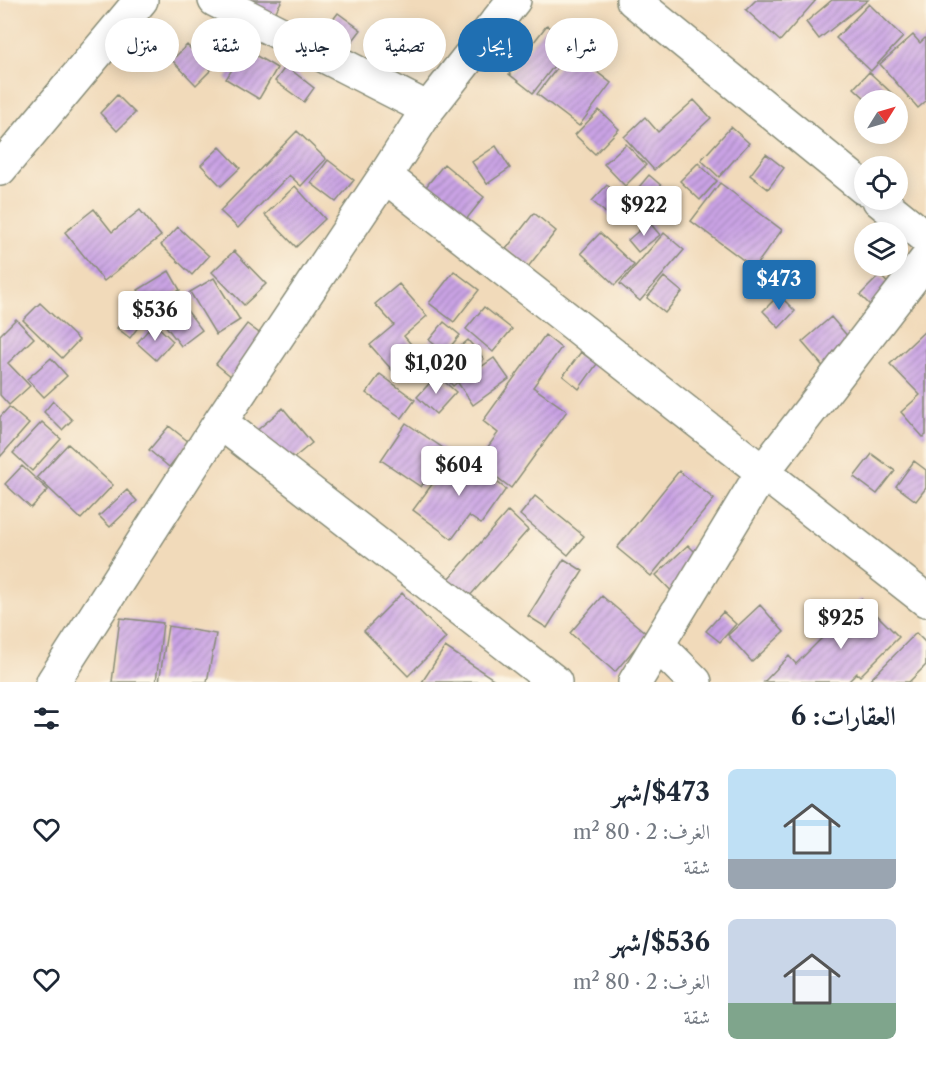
<!DOCTYPE html>
<html lang="ar">
<meta charset="utf-8">
<style>
body{margin:0;font-family:"Libre Caslon Text",Amiri,serif;background:#f6f6f7;color:#1f2937;direction:rtl;height:100vh;display:flex;flex-direction:column;font-size:22px;white-space:nowrap}
*{box-sizing:border-box;margin:0}
p{font-size:20px;color:#747a83}
.icon{flex:none;width:33px;height:33px;fill:none;stroke:currentColor;stroke-width:2;stroke-linecap:round;stroke-linejoin:round}
.map{position:relative;height:682px;overflow:hidden;direction:ltr}
.panel{display:flex;flex-direction:column;background:#fff;flex:1}
.panel>*{flex:none}
.top-card{position:absolute;left:18px;top:18px;width:600px;height:54px;direction:rtl;display:flex;gap:12px}
.needle{width:39px;rotate:53deg}
.controls{position:absolute;left:854px;top:90px;display:grid;gap:12px}
.controls a{display:grid;place-items:center;width:54px;height:54px;border-radius:50%;background:#fff;box-shadow:0 3px 15px #0003;font-size:30px}
.price{position:absolute;translate:-50% -51px;padding:0 14px;border-radius:6px;background:#fff;color:#222;font-size:20px;line-height:39px;filter:drop-shadow(0 2px 3px #0008)}
.price::after{content:'';position:absolute;left:50%;top:36px;width:18px;height:14px;margin-left:-9px;background:inherit;clip-path:polygon(0 0,100% 0,50% 100%)}
.price.current{background:#1f6fb2;color:#fff}
ul{padding:0;list-style:none}
li{display:flex;align-items:center;gap:18px;height:150px;padding:0 30px}
li span{display:grid;place-items:center;flex:none;width:168px;height:120px;border-radius:9px;color:#555}
li>.icon{margin-inline-start:auto}
span .icon{width:72px;height:72px;fill:#fffc;stroke-width:1}
li b{font-size:26px}
h2{display:flex;justify-content:space-between;align-items:center;height:72px;padding:0 30px;font-size:26px}
.tag{padding:0 21px;border-radius:27px;background:#fff;box-shadow:0 3px 15px #0003;font-size:21px;line-height:54px}
.tag.current{background:#1f6fb2;color:#fff}
.map>svg:first-child{display:block}
</style>
<div class="map">
<svg width="926" height="682" viewBox="0 0 926 682">
<defs>
<pattern id="building-hatch" width="6" height="6" patternUnits="userSpaceOnUse" patternTransform="scale(1.5)"><rect width="6" height="6" fill="#caa3e5"/><path d="M-1 1l2-2M0 6l6-6M5 7l2-2" fill="none" stroke="#a386ba"/></pattern>
</defs>
<rect width="100%" height="100%" fill="#fcf5e5"/>
<filter id="ink" filterUnits="userSpaceOnUse"><feTurbulence type="fractalNoise" baseFrequency=".0167" numOctaves="2"/><feDisplacementMap in="SourceGraphic" scale="12" xChannelSelector="R" yChannelSelector="G"/><feConvolveMatrix kernelMatrix="1 2 1 2 8 2 1 2 1" color-interpolation-filters="sRGB"/></filter>
<filter id="wash" filterUnits="userSpaceOnUse"><feTurbulence type="fractalNoise" baseFrequency=".008" numOctaves="4" result="noise"/><feDisplacementMap in="SourceGraphic" scale="24" xChannelSelector="R" yChannelSelector="G"/><feGaussianBlur stdDeviation="1.35" result="paint"/><feColorMatrix in="noise" values="0 0 0 0 0 0 0 0 0 0 0 0 0 0 0 0 0 1.4 0 .05"/><feComposite in="paint" operator="in"/></filter>
<g filter="url(#wash)">
<rect width="100%" height="100%" fill="#f1daba"/>
<g id="blocks">
<path fill="url(#building-hatch)" d="M231,0h51l-12,22z
M756,0h60l-36,41 -34,-31z
M832,0h36l-49,39 -13,-17z
M869,4l34,33 -32,34 -35,-33z
M338,13l23,17 -20,26 -23,-17z
M547,25l24,19 -38,49 -24,-19z
M913,35l7,8 6,-6v64l-8,7 -38,-44z
M187,45l24,25 -15,15 -24,-25z
M245,49l32,19 -18,31 -33,-20z
M570,51l41,32 -32,43 -42,-32z
M286,66l28,22 -10,14 -29,-21z
M869,72l28,26 -2,2h-28l-13,-12z
M117,95l18,18 -18,18 -17,-18z
M694,100l17,18 -57,52 -30,-33 21,-20 13,15z
M599,110l20,19 -24,25 -20,-19z
M731,127l18,16 -30,34 -18,-17z
M297,131l29,28 -25,27 -12,-11 -51,53 -18,-17z
M626,144l20,21 -21,21 -21,-22z
M496,146l14,22 -23,16 -15,-22z
M220,147l20,21 -19,18 -20,-21z
M766,154l18,14 -16,21 -18,-14z
M328,160l26,20 -18,22 -25,-19z
M698,163l19,18 -17,19 -20,-19z
M444,164l40,33 -19,24 -40,-33z
M649,175l21,18 -14,18 -22,-18z
M720,183l62,47 -28,38 -63,-47z
M607,185l22,20 -14,16 -23,-20z
M295,186l30,33 -29,28 -31,-32z
M94,209l18,23 28,-22 21,26 -57,45 -39,-49z
M534,213l22,18 -28,36 -22,-18z
M649,222l11,13 -22,17 -10,-12z
M178,227l31,29 -17,19 -31,-30z
M600,233l34,32 -19,20 -34,-32z
M664,233l20,17 -44,51 -20,-17z
M234,251l32,33 -22,21 -32,-33z
M169,271l11,19 -31,18 -11,-18z
M454,271l25,19 -25,32 -25,-19z
M880,275l17,18 -20,19 -17,-17z
M664,277l18,15 -17,21 -18,-15z
M214,278l26,42 -24,15 -26,-43z
M399,284l28,32 -23,20 18,21 -23,21 -29,-33 24,-20 -19,-21z
M779,295l16,16 -16,17 -16,-17z
M40,303l39,37 -17,18 -39,-38z
M135,304l13,10 -18,24 -13,-10z
M182,304l20,26 -21,16 -20,-26z
M484,307l28,22 -19,23 -27,-23z
M831,317l25,29 -29,25 -25,-29z
M16,319l18,19 -26,25 22,23 -21,19 -9,-10v-60z
M444,322l16,13 -15,18 -16,-13z
M154,323l19,18 -17,19 -19,-17z
M247,324l23,17 -32,41 -22,-18z
M926,330v105l-3,2 -22,-25 19,-17 -30,-31z
M545,335l16,13 -28,39 34,24 -56,77 -34,-26 21,-29 -15,-12z
M468,340l16,19 -31,27 -16,-19z
M581,352l16,12 -18,25 -16,-13z
M51,358l16,18 -23,21 -17,-18z
M494,358l15,21 -36,26 -15,-22z
M380,374l35,26 -13,18 -36,-25z
M437,375l19,17 -20,22 -19,-17z
M53,401l19,19 -10,10 -18,-18z
M9,407l20,17 -29,33v-40z
M283,408l29,35 -28,23 -29,-34z
M42,422l19,17 -29,32 -19,-18z
M406,423l40,27 -25,37 -40,-27z
M169,426l20,16 -20,25 -20,-17z
M68,444l45,41 -32,34 -44,-42z
M456,452l50,37 -25,35 -12,-8 -17,23 -39,-29z
M872,454l23,17 -18,23 -23,-17z
M914,461l12,9v18l-10,13 -20,-15z
M22,466l26,24 -17,18 -26,-24z
M679,471l35,28 -63,77 -34,-28z
M127,490l10,11 -27,26 -11,-11z
M535,496l49,40 -16,19 -48,-40z
M508,511l20,19 -60,68 -20,-18z
M688,545l21,21 -32,31 -21,-22z
M564,559l19,12 -36,57 -19,-12z
M402,593l44,45 -38,38 -44,-45z
M602,596l45,38 -32,38 -45,-39z
M861,599l38,38 -39,39 -3,-3 -9,9h-84l25,-26 7,8z
M760,605l24,27 -32,30 -24,-27z
M723,612l13,12 -16,18 -14,-11z
M120,618l43,5 -7,59h-44z
M168,626l48,8 -9,48h-48z
M916,633l10,10v22l-17,17h-41z
M445,647l50,33 -2,2h-71z"/>
</g>
</g>
<g filter="url(#ink)">
<use href="#blocks" fill-opacity="0" stroke="#888c77" stroke-width="1.5"/>
<g fill="none" stroke-linecap="round" stroke-linejoin="round">
<g stroke="#888c77" stroke-width="36">
<path id="minor" d="M215,0l213,109
M633,0l231,188
M0,169l141,-169
M385,176l541,424
M879,200l47,38
M220,422l335,260
M659,646l36,36
M53,682l167,-260 165,-246 43,-67 86,-109
M635,682l127,-209 164,-213"/>
</g>
<use href="#minor" stroke="#fff" stroke-width="33"/>
</g>
</g>
</svg>
<div class="controls">
<a><svg class="needle" viewBox="-14 -14 28 28"><path d="M0-13l5 13h-10z" fill="#e53935"/><path d="M0 13l5-13h-10z" fill="#747a83"/></svg></a>
<a><svg class="icon" aria-label="locate" viewBox="0 0 24 24"><circle cx="12" cy="12" r="6"/><path d="M12 2v4M12 18v4M2 12h4M18 12h4"/></svg></a>
<a><svg class="icon" aria-label="layers" viewBox="0 0 24 24"><path d="M12 4l9 5-9 5-9-5zM3 14l9 5 9-5"/></svg></a>
</div>
<b class="price" style="left:644px;top:237px">$922</b>
<b class="price current" style="left:779px;top:311px">$473</b>
<b class="price" style="left:155px;top:342px">$536</b>
<b class="price" style="left:436px;top:395px">$1,020</b>
<b class="price" style="left:459px;top:497px">$604</b>
<b class="price" style="left:841px;top:650px">$925</b>
<div class="top-card">
<a class="tag">شراء</a>
<a class="tag current">إيجار</a>
<a class="tag">تصفية</a>
<a class="tag">جديد</a>
<a class="tag">شقة</a>
<a class="tag">منزل</a>
</div>
</div>
<section class="panel">
<h2>العقارات: 6<svg class="icon" aria-label="filters" viewBox="0 0 24 24"><path d="M4 7h16M4 17h16"/><circle cx="9" cy="7" r="2"/><circle cx="15" cy="17" r="2"/></svg></h2>
<ul>
<li><span style="background:linear-gradient(#bfe0f5 75%,#9aa5b1 0)"><svg class="icon" aria-label="home" viewBox="0 0 24 24"><path d="M3 11l9-7 9 7M6 9v11h12V9"/></svg></span><div><b>$473/شهر</b><p>الغرف: 2 · 80 m²</p><p>شقة</p></div><svg class="icon" aria-label="heart" viewBox="0 0 24 24"><path d="M12 20l-8-8c-3-5 5-10 8-4 3-6 11-1 8 4z"/></svg></li>
<li><span style="background:linear-gradient(#c9d6e8 70%,#7fa58c 0)"><svg class="icon" aria-label="home" viewBox="0 0 24 24"><path d="M3 11l9-7 9 7M6 9v11h12V9"/></svg></span><div><b>$536/شهر</b><p>الغرف: 2 · 80 m²</p><p>شقة</p></div><svg class="icon" aria-label="heart" viewBox="0 0 24 24"><path d="M12 20l-8-8c-3-5 5-10 8-4 3-6 11-1 8 4z"/></svg></li>
</ul>
</section>
